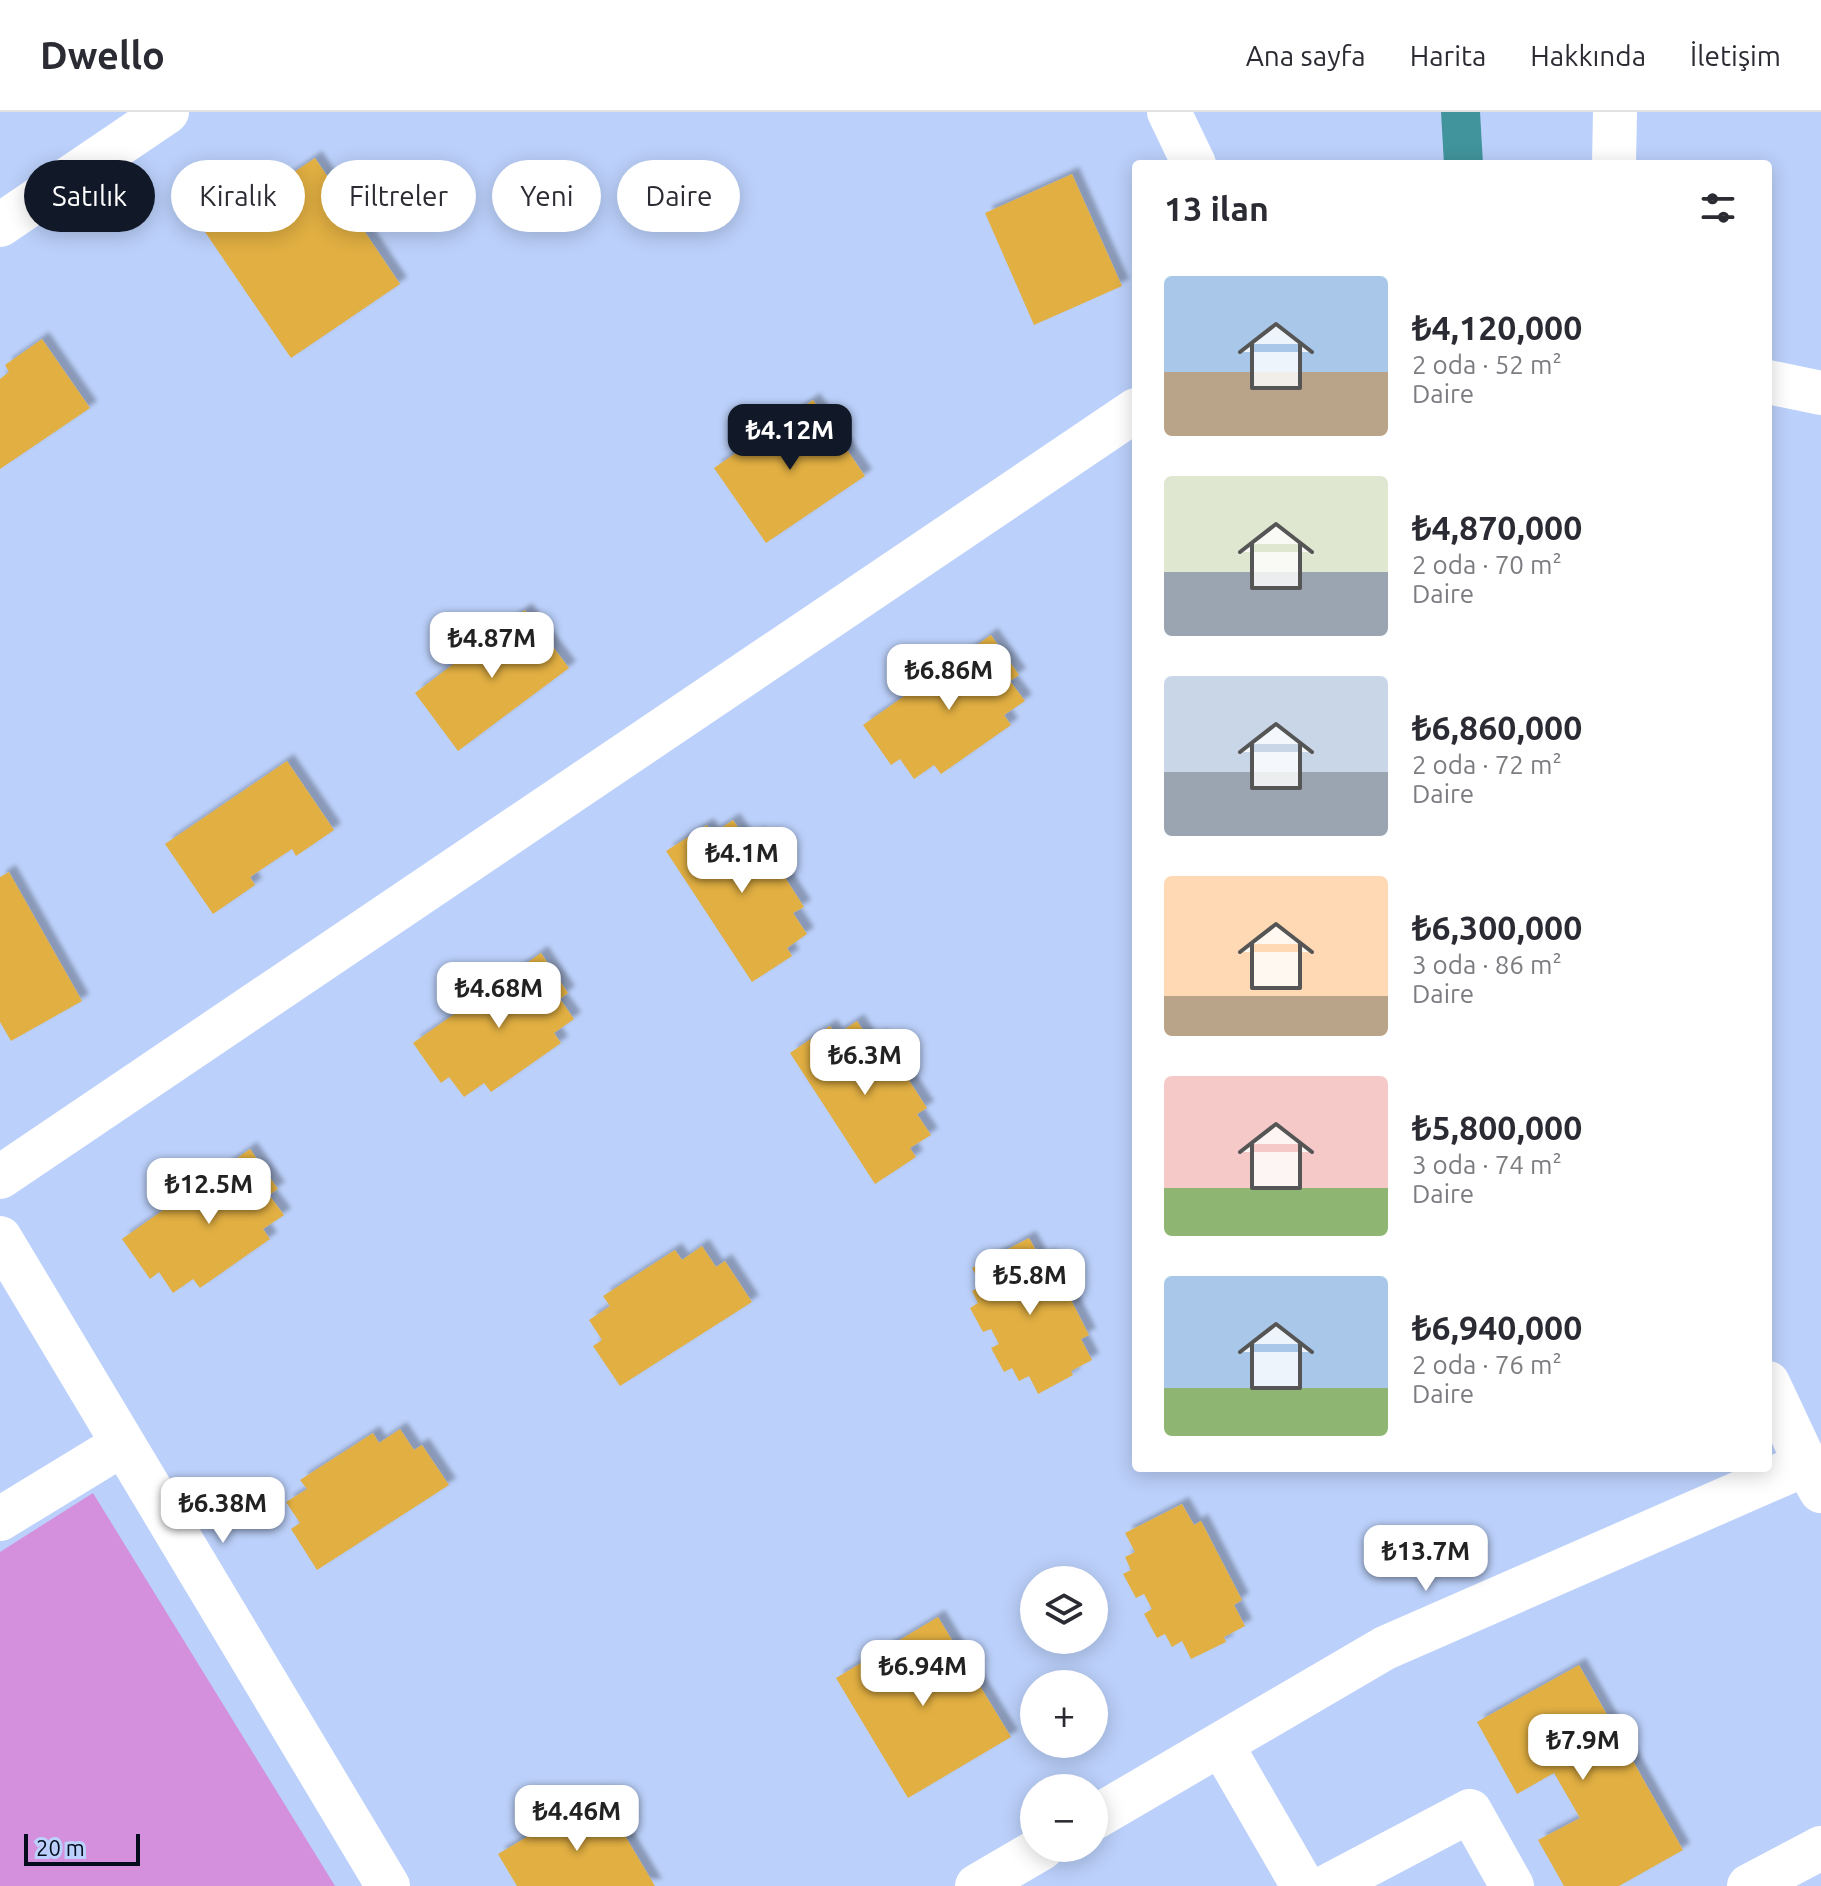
<!DOCTYPE html>
<html lang="tr">
<meta charset="utf-8">
<style>
body{margin:0;font-family:Ubuntu,sans-serif;background:#f2f2f3;color:#2b2b33;height:100vh;display:flex;flex-direction:column;font-size:30px;white-space:nowrap}
*{box-sizing:border-box;margin:0}
p{font-size:26px;color:#7c7c81}
.icon{flex:none;width:44px;height:44px;fill:none;stroke:currentColor;stroke-width:2;stroke-linecap:round;stroke-linejoin:round}
.map{position:relative;flex:1;overflow:hidden}
.drawer{position:absolute;left:1132px;top:48px;width:640px;height:1312px;display:flex;flex-direction:column;background:#fff;border-radius:8px;box-shadow:0 4px 20px #0003}
.drawer>*{flex:none}
.banner{position:absolute;left:24px;top:48px;width:760px;height:72px;display:flex;gap:16px}
.buttons{position:absolute;left:1020px;top:1454px;display:grid;gap:16px}
.buttons a{display:grid;place-items:center;width:88px;height:88px;border-radius:50%;background:#fff;box-shadow:0 4px 20px #0003;font-size:40px}
.scale{position:absolute;left:24px;bottom:20px;width:116px;box-sizing:border-box;padding-left:8px;border:4px solid #040b1c;border-top:0;font-size:22px;line-height:28px;white-space:nowrap;color:#040b1c;-webkit-text-stroke:6px #bbd0fa;paint-order:stroke}
.price{position:absolute;translate:-50% -68px;padding:0 18px;border-radius:16px;background:#fff;color:#222;font-size:26px;line-height:52px;filter:drop-shadow(0 2px 4px #0008)}
.price::after{content:'';position:absolute;left:50%;top:48px;width:24px;height:18px;margin-left:-12px;background:inherit;clip-path:polygon(0 0,100% 0,50% 100%)}
.price.active{background:#111827;color:#fff}
ul{padding:0;list-style:none}
li{display:flex;align-items:center;gap:24px;height:200px;padding:0 32px}
li span{display:grid;place-items:center;flex:none;width:224px;height:160px;border-radius:8px;color:#555}
li>.icon{margin-inline-start:auto}
span .icon{width:96px;height:96px;fill:#fffc;stroke-width:1}
li b{font-size:34px}
h2{display:flex;justify-content:space-between;align-items:center;height:96px;padding:0 32px;font-size:34px}
.chip{padding:0 28px;border-radius:36px;background:#fff;box-shadow:0 4px 20px #0003;font-size:28px;line-height:72px}
.chip.active{background:#111827;color:#fff}
header{display:flex;align-items:center;gap:48px;box-sizing:border-box;height:112px;padding:0 40px;background:#fff;border-bottom:2px solid #e1e1e2}
header strong{font-size:38px}
nav{display:flex;gap:44px;margin-inline-start:auto;font-size:28px}
.map>svg:first-child{display:block}
</style>
<header>
<strong>Dwello</strong>
<nav><a>Ana sayfa</a><a>Harita</a><a>Hakkında</a><a>İletişim</a></nav>
</header>
<div class="map">
<svg width="1821" height="1774" viewBox="0 0 1821 1774">
<defs>
<filter id="shadow"><feDropShadow dx="7" dy="-7" stdDeviation="2" flood-color="#0004"/></filter>
</defs>
<rect width="100%" height="100%" fill="#bbd0fa"/>
<path fill="#d490dc" d="M93,1381l242,393h-335v-334z"/>
<path fill="#41949b" d="M1441,0h39l3,52h-39z"/>
<path fill="#e1af43" filter="url(#shadow)" d="M315,46l85,126 -109,74 -86,-126z
M1072,62l50,112 -88,39 -49,-112z
M42,227l48,69 -90,61v-90l9,-7 -4,-7z
M813,288l52,76 -99,67 -52,-75z
M525,498l44,58 -111,83 -43,-58z
M991,523l28,40 -9,6 15,20 -21,14 7,10 -70,49 -7,-9 -20,14 -14,-20 -9,6 -28,-40z
M287,649l47,69 -38,26 -4,-7 -42,28 5,8 -42,29 -48,-70z
M733,708l14,21 10,-7 47,73 -11,6 14,21 -20,14 5,8 -40,26 -86,-131 41,-26 5,9z
M9,760l73,129 -71,40 -11,-19v-145z
M541,841l27,40 -8,6 14,20 -20,14 7,10 -70,49 -7,-9 -20,14 -15,-20 -8,6 -28,-40z
M857,909l14,21 9,-6 47,72 -10,6 14,21 -21,13 6,9 -41,27 -85,-131 40,-27 6,9z
M250,1037l28,40 -9,6 15,20 -21,14 7,10 -70,49 -7,-9 -20,14 -14,-21 -9,7 -28,-40z
M1029,1126l12,21 7,-4 41,80 -8,4 11,21 -21,11 2,4 -35,19 -9,-18 -10,5 -7,-13 -8,4 -13,-24 8,-4 -8,-15 -8,3 -13,-24 8,-5 -6,-12 10,-5 -10,-18z
M702,1134l14,21 9,-6 27,41 -132,84 -27,-40 9,-6 -13,-20 21,-14 -7,-10 72,-46 7,10z
M400,1317l14,21 8,-5 27,40 -132,85 -26,-41 9,-6 -14,-21 21,-13 -7,-9 73,-47 6,10z
M1182,1392l12,21 7,-4 41,79 -8,5 11,21 -21,11 2,5 -35,17 -9,-18 -10,6 -7,-13 -8,4 -13,-24 8,-5 -8,-15 -8,4 -13,-24 8,-4 -6,-13 10,-5 -10,-19z
M938,1505l73,120 -103,61 -72,-120z
M1579,1553l104,185 -64,36h-55l-26,-46 42,-22 -26,-45 -37,21 -40,-72z
M600,1682l55,92h-138l-19,-32z"/>
<g fill="none" stroke-linecap="round" stroke-linejoin="round">
<path stroke="#fff" stroke-width="44" d="M1169,0l25,52
M1614,52l1,-52
M0,113l167,-113
M1768,270l53,11
M0,1065l1136,-767
M0,1126l388,648
M1768,1271l38,81 15,27
M0,1407l123,-75
M1221,1632l82,142
M1094,1706l291,-170 421,-184
M977,1774l65,-38
M1328,1774l142,-75 42,75
M1749,1774l72,-38"/>
</g>
</svg>
<div class="buttons">
<a><svg class="icon" aria-label="layers" viewBox="0 0 24 24"><path d="M12 4l9 5-9 5-9-5zM3 14l9 5 9-5"/></svg></a>
<a>+</a>
<a>−</a>
</div>
<div class="scale">20 m</div>
<b class="price active" style="left:790px;top:360px">₺4.12M</b>
<b class="price" style="left:492px;top:568px">₺4.87M</b>
<b class="price" style="left:949px;top:600px">₺6.86M</b>
<b class="price" style="left:742px;top:783px">₺4.1M</b>
<b class="price" style="left:499px;top:918px">₺4.68M</b>
<b class="price" style="left:865px;top:985px">₺6.3M</b>
<b class="price" style="left:209px;top:1114px">₺12.5M</b>
<b class="price" style="left:1030px;top:1205px">₺5.8M</b>
<b class="price" style="left:223px;top:1433px">₺6.38M</b>
<b class="price" style="left:1426px;top:1481px">₺13.7M</b>
<b class="price" style="left:923px;top:1596px">₺6.94M</b>
<b class="price" style="left:1583px;top:1670px">₺7.9M</b>
<b class="price" style="left:577px;top:1741px">₺4.46M</b>
<div class="banner">
<a class="chip active">Satılık</a>
<a class="chip">Kiralık</a>
<a class="chip">Filtreler</a>
<a class="chip">Yeni</a>
<a class="chip">Daire</a>
</div>
<section class="drawer">
<h2>13 ilan<svg class="icon" aria-label="filters" viewBox="0 0 24 24"><path d="M4 7h16M4 17h16"/><circle cx="9" cy="7" r="2"/><circle cx="15" cy="17" r="2"/></svg></h2>
<ul>
<li><span style="background:linear-gradient(#a9c7e8 60%,#b9a48a 0)"><svg class="icon" aria-label="home" viewBox="0 0 24 24"><path d="M3 11l9-7 9 7M6 9v11h12V9"/></svg></span><div><b>₺4,120,000</b><p>2 oda · 52 m²</p><p>Daire</p></div></li>
<li><span style="background:linear-gradient(#dfe7d0 60%,#9aa5b1 0)"><svg class="icon" aria-label="home" viewBox="0 0 24 24"><path d="M3 11l9-7 9 7M6 9v11h12V9"/></svg></span><div><b>₺4,870,000</b><p>2 oda · 70 m²</p><p>Daire</p></div></li>
<li><span style="background:linear-gradient(#c9d6e8 60%,#9aa5b1 0)"><svg class="icon" aria-label="home" viewBox="0 0 24 24"><path d="M3 11l9-7 9 7M6 9v11h12V9"/></svg></span><div><b>₺6,860,000</b><p>2 oda · 72 m²</p><p>Daire</p></div></li>
<li><span style="background:linear-gradient(#ffd9b3 75%,#b9a48a 0)"><svg class="icon" aria-label="home" viewBox="0 0 24 24"><path d="M3 11l9-7 9 7M6 9v11h12V9"/></svg></span><div><b>₺6,300,000</b><p>3 oda · 86 m²</p><p>Daire</p></div></li>
<li><span style="background:linear-gradient(#f6c9c9 70%,#8fb573 0)"><svg class="icon" aria-label="home" viewBox="0 0 24 24"><path d="M3 11l9-7 9 7M6 9v11h12V9"/></svg></span><div><b>₺5,800,000</b><p>3 oda · 74 m²</p><p>Daire</p></div></li>
<li><span style="background:linear-gradient(#a9c7e8 70%,#8fb573 0)"><svg class="icon" aria-label="home" viewBox="0 0 24 24"><path d="M3 11l9-7 9 7M6 9v11h12V9"/></svg></span><div><b>₺6,940,000</b><p>2 oda · 76 m²</p><p>Daire</p></div></li>
</ul>
</section>
</div>
